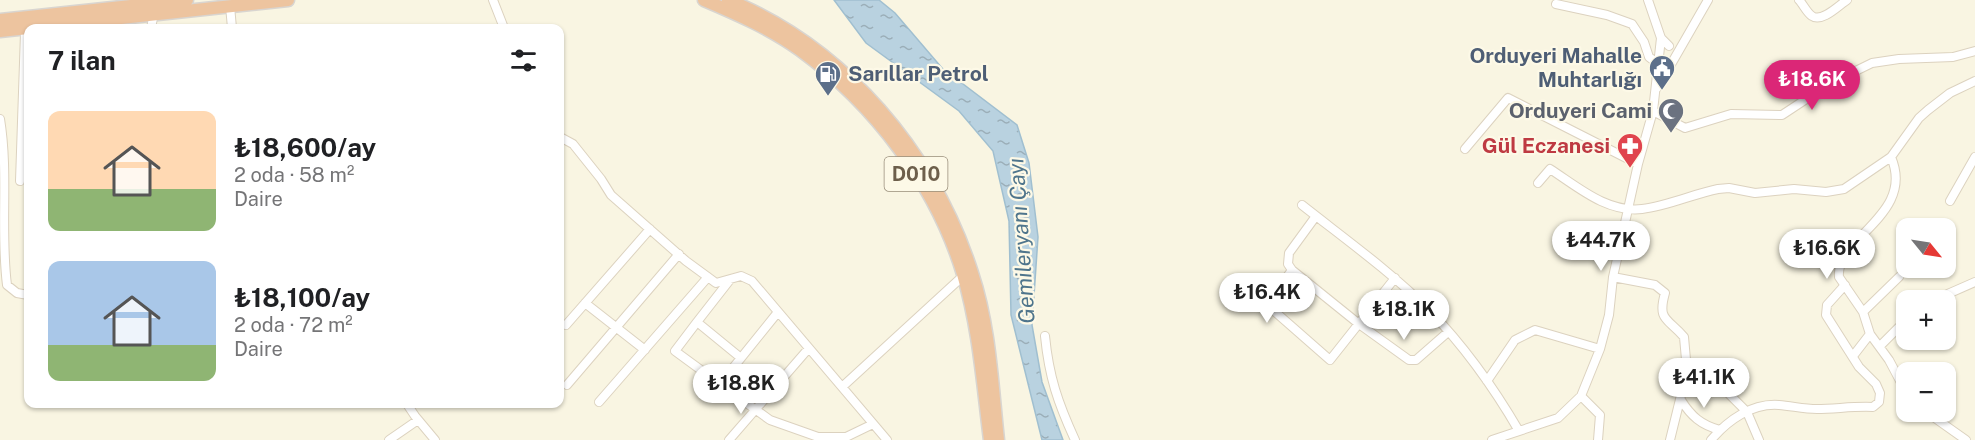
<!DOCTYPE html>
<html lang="tr">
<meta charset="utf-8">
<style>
body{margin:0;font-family:"Public Sans",sans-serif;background:#f2f2f2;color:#202124;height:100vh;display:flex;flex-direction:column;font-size:22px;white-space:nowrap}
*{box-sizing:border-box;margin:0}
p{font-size:20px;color:#757577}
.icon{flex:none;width:33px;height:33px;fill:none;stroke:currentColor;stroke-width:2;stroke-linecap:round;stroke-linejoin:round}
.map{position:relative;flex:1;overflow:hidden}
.side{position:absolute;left:24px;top:24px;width:540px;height:384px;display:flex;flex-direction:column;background:#fff;border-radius:12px;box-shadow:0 2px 4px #0004}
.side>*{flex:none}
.needle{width:39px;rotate:120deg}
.tools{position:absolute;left:1896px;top:218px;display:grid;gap:12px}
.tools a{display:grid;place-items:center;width:60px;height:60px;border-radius:12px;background:#fff;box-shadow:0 2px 4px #0004;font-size:30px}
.price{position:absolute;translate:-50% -51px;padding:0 14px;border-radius:21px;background:#fff;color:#222;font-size:20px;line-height:39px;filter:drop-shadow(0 2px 3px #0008)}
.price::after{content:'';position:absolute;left:50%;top:36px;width:18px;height:14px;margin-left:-9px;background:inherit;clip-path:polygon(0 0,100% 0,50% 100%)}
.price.active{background:#db2777;color:#fff}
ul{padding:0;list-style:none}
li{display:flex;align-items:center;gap:18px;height:150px;padding:0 24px}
li span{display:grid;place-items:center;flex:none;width:168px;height:120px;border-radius:12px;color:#555}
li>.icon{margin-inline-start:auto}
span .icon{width:72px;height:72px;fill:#fffc;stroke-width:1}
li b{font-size:26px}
h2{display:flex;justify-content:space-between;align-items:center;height:72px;padding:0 24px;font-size:26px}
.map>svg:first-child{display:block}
</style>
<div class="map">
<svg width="1975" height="440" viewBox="0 0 1975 440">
<defs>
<pattern id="water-ripples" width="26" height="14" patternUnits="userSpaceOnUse" patternTransform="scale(1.5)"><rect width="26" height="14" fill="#b9d2e0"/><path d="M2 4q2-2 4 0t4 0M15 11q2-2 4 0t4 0" fill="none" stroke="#9baeb8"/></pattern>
</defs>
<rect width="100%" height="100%" fill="#f9f5e2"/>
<path fill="url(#water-ripples)" stroke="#a0bfd0" stroke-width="1.5" d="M834,0h45l16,13 47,55 75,57 12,38 9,74 -6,88 10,57 21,58h-21l-31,-125 -2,-94 -16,-70 -34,-40 -93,-68z"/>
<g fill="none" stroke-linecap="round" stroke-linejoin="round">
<g stroke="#dcd2bf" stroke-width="10">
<path id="minor" d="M493,0l11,28
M1648,0l13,38 8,8
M1799,0c4,4 8,13 13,16 10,7 27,-11 35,-16
M1556,4l51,11 25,9 12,18 5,15 8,6
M230,6l2,22
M151,28l3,-15
M1658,87l50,-87
M1653,111l32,17 46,-14 51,1 47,-31 43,-21 27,-4 54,-2 22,-6
M0,119c9,55 0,111 7,166l10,8 11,2
M560,137l13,7 28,35 10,16 75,66 30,22 25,-7 11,5 135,159
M1465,149l43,-51 130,66
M1891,157c25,58 -56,81 -52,120l24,35 7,22 19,26 17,32
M20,181l5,-148
M1538,183l12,-14c28,18 57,44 92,40 26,-3 51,-15 76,-20l11,-1 26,5 39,-4 32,3 18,-3 47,-32 28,-39 9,-8 22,-17 25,-12
M1950,201l25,-44
M1302,205c43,34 88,66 127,105 35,36 65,78 90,121
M1316,216l-27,37 -1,11 4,6 67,54 50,36h7l32,-28
M1563,231l26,6 30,18
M1292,270c-8,12 -23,25 -19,40l57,50 65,-82
M1613,277l42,8 10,8c-8,28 3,25 19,44l3,34 -17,69
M729,281l-32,41 44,36
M1934,300l41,-18
M585,303l60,47
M778,312l-58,72 50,36 48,17h28l27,-13
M1863,312l36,-35
M697,322l-22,29 45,33
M566,325l84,-96
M1045,336c4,41 13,67 30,104
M1880,346l26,-26
M1853,356l17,-22
M1687,371l23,-1 13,18 24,24 12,28
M1487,381l28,-41 20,-10 65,19
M567,385l112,-131
M842,387l121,-111
M1581,396l19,19 -2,25
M1681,400c10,16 20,25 39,30
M599,402l109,-125
M407,404l8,12 20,24
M1925,411l41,29
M389,440l29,-20
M729,440l80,-92
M1492,440l66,-22 23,-22 19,-47 9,-34 4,-38 25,-113 15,-53 8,-73
M1711,440c17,-20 41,-37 68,-35 13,1 25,4 38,4 18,0 37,-3 56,-2l6,-5 1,-9 -4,-9 -17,-17 -33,-52 1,-10 18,-20"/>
</g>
<g stroke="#d9d5d0" stroke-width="15">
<path id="highway" d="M704,0c33,14 67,29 96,50 75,55 136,135 163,224 16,54 20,111 27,166
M728,0c117,47 206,154 244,273 18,54 20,112 26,167
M0,20l187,-20
M0,31l288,-31"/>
</g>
<use href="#minor" stroke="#fff" stroke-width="8"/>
<use href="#highway" stroke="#edc49f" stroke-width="12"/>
</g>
<defs>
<g id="civic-pin" transform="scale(1.35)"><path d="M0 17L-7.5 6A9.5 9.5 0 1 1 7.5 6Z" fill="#5c6f8a" stroke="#fdf9e7"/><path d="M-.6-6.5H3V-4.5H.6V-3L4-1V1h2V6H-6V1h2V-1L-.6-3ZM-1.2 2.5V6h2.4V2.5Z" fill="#fff"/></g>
<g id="fuel-pin" transform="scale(1.35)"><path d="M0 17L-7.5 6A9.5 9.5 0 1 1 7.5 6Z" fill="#5c6f8a" stroke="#fdf9e7"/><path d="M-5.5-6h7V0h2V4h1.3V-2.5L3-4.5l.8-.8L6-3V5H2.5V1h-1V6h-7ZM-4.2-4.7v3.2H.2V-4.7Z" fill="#fff"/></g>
<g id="mosque-pin" transform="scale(1.35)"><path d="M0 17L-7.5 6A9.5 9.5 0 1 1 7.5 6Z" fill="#6b7280" stroke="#fdf9e7"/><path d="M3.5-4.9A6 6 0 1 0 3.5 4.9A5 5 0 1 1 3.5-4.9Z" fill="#fff"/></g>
<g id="pharmacy-pin" transform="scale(1.35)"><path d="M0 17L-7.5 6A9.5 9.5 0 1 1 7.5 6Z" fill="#e0444e" stroke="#fdf9e7"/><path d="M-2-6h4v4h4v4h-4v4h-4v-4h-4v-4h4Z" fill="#fff"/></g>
</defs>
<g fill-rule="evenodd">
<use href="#civic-pin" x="1662" y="68"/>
<use href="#fuel-pin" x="828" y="74"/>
<use href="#mosque-pin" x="1671" y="111"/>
<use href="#pharmacy-pin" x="1630" y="146"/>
</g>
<g text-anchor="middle" stroke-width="4.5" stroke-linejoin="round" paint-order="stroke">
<rect fill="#fdf9e7" stroke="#988d7a" stroke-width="1.5" x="884.5" y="157" width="63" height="34" rx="4.5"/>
<g font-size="20" font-weight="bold" fill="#6d5f4b">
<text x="916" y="181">D010</text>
</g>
<g font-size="21" font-weight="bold" fill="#4e5e75" stroke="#fdf9e7" text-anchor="end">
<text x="1642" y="63">Orduyeri Mahalle<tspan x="1642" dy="24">Muhtarlığı</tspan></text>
<text x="848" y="81" text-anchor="start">Sarıllar Petrol</text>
</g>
<g font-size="21" font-weight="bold" fill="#5b616d" stroke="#fdf9e7" text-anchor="end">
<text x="1652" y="118">Orduyeri Cami</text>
</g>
<g font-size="21" font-weight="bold" fill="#be3a42" stroke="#fdf9e7" text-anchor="end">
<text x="1610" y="153">Gül Eczanesi</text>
</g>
<g font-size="22" font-style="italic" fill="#4f758c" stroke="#fdf9e7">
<text transform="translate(1021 241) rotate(-94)" y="8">Gemileryanı Çayı</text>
</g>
</g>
</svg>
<div class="tools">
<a><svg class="needle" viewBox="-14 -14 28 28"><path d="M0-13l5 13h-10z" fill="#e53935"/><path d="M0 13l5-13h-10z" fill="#757577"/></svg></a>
<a>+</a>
<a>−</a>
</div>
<b class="price active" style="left:1812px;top:111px">₺18.6K</b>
<b class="price" style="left:1601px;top:272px">₺44.7K</b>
<b class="price" style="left:1827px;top:280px">₺16.6K</b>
<b class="price" style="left:1267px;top:324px">₺16.4K</b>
<b class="price" style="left:1404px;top:341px">₺18.1K</b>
<b class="price" style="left:1704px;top:409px">₺41.1K</b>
<b class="price" style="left:741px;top:415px">₺18.8K</b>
<section class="side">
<h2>7 ilan<svg class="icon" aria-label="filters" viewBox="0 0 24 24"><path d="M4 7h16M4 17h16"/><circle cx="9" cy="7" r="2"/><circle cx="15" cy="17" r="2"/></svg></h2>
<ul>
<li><span style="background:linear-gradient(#ffd9b3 65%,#8fb573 0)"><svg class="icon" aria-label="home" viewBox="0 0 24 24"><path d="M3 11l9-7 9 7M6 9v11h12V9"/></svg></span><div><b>₺18,600/ay</b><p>2 oda · 58 m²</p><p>Daire</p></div></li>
<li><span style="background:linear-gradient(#a9c7e8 70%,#8fb573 0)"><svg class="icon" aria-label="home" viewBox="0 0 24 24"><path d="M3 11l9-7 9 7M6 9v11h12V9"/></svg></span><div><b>₺18,100/ay</b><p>2 oda · 72 m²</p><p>Daire</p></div></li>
</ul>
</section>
</div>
